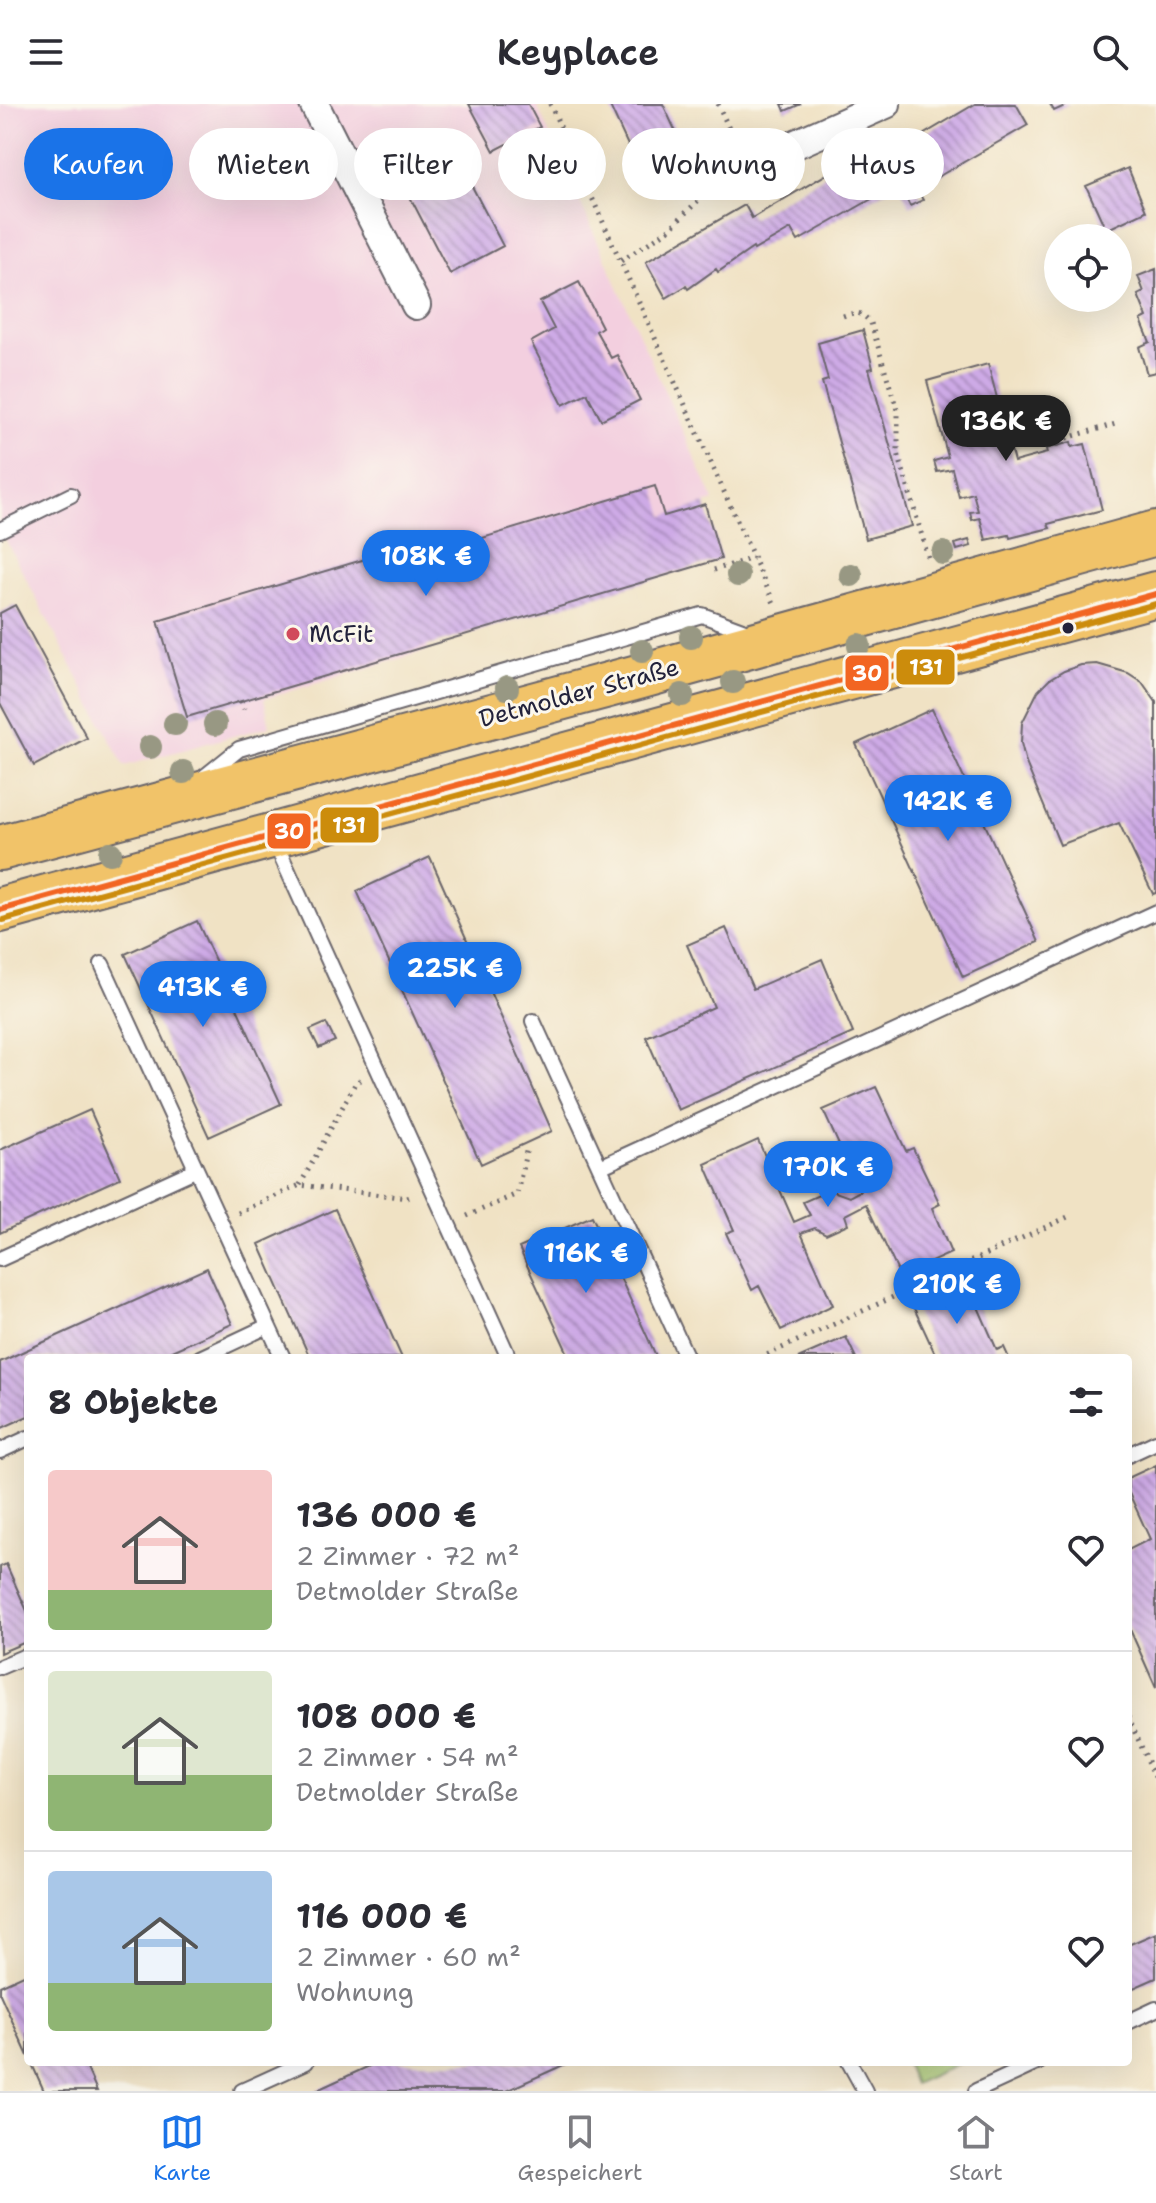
<!DOCTYPE html>
<html lang="de">
<meta charset="utf-8">
<style>
body{margin:0;font-family:"Shantell Sans",sans-serif;background:#f2f2f3;color:#2b2b33;height:100vh;display:flex;flex-direction:column;font-size:30px;white-space:nowrap}
*{box-sizing:border-box;margin:0}
p{font-size:26px;color:#7c7c81}
.icon{flex:none;width:44px;height:44px;fill:none;stroke:currentColor;stroke-width:2;stroke-linecap:round;stroke-linejoin:round}
.map{position:relative;flex:1;overflow:hidden}
.panel{position:absolute;left:24px;top:1250px;width:1108px;height:712px;display:flex;flex-direction:column;background:#fff;border-radius:8px;box-shadow:0 8px 32px #0002}
.panel>*{flex:none}
.top-card{position:absolute;left:24px;top:24px;width:1108px;height:72px;display:flex;gap:16px}
.controls{position:absolute;left:1044px;top:120px;display:grid;gap:16px}
.controls a{display:grid;place-items:center;width:88px;height:88px;border-radius:50%;background:#fff;box-shadow:0 8px 32px #0002;font-size:40px}
.price{position:absolute;translate:-50% -68px;padding:0 18px;border-radius:28px;background:#1a73e8;color:#fff;font-size:26px;line-height:52px;filter:drop-shadow(0 2px 4px #0008)}
.price::after{content:'';position:absolute;left:50%;top:48px;width:24px;height:18px;margin-left:-12px;background:inherit;clip-path:polygon(0 0,100% 0,50% 100%)}
.price.active{background:#222;color:#fff}
ul{padding:0;list-style:none}
li{display:flex;align-items:center;gap:24px;height:200px;padding:0 24px}
li+li{border-top:2px solid #e1e1e2}
li span{display:grid;place-items:center;flex:none;width:224px;height:160px;border-radius:8px;color:#555}
li>.icon{margin-inline-start:auto}
span .icon{width:96px;height:96px;fill:#fffc;stroke-width:1}
li b{font-size:34px}
h2{display:flex;justify-content:space-between;align-items:center;height:96px;padding:0 24px;font-size:34px}
.pill{padding:0 28px;border-radius:36px;background:#fff;box-shadow:0 8px 32px #0002;font-size:28px;line-height:72px}
.pill.active{background:#1a73e8;color:#fff}
header{display:flex;justify-content:space-between;align-items:center;height:104px;padding:0 24px;background:#fff;font-size:36px;font-weight:600}
.tabs{display:flex;justify-content:space-around;align-items:center;height:112px;border-top:2px solid #e1e1e2;background:#fff;font-size:22px;color:#7c7c81}
.tabs a{display:grid;justify-items:center;gap:4px}
.tabs .active{color:#1a73e8}
.map>svg:first-child{display:block}
</style>
<header><svg class="icon" aria-label="menu" viewBox="0 0 24 24"><path d="M4 6h16M4 12h16M4 18h16"/></svg>Keyplace<svg class="icon" aria-label="search" viewBox="0 0 24 24"><circle cx="10" cy="10" r="6"/><path d="M15 15l6 6"/></svg></header>
<div class="map">
<svg width="1156" height="1987" viewBox="0 0 1156 1987">
<defs>
<pattern id="building-back-hatch" width="6" height="6" patternUnits="userSpaceOnUse" patternTransform="scale(2)"><rect width="6" height="6" fill="#ceaae6"/><path d="M-1 5l2 2M0 0l6 6M5-1l2 2" fill="none" stroke="#a78abc"/></pattern>
</defs>
<rect width="100%" height="100%" fill="#fbf7ec"/>
<filter id="ink" filterUnits="userSpaceOnUse"><feTurbulence type="fractalNoise" baseFrequency=".0125" numOctaves="2"/><feDisplacementMap in="SourceGraphic" scale="16" xChannelSelector="R" yChannelSelector="G"/><feConvolveMatrix kernelMatrix="1 2 1 2 8 2 1 2 1" color-interpolation-filters="sRGB"/></filter>
<filter id="wash" filterUnits="userSpaceOnUse"><feTurbulence type="fractalNoise" baseFrequency=".006" numOctaves="4" result="noise"/><feDisplacementMap in="SourceGraphic" scale="32" xChannelSelector="R" yChannelSelector="G"/><feGaussianBlur stdDeviation="1.8" result="paint"/><feColorMatrix in="noise" values="0 0 0 0 0 0 0 0 0 0 0 0 0 0 0 0 0 1.4 0 .05"/><feComposite in="paint" operator="in"/></filter>
<g filter="url(#wash)">
<rect width="100%" height="100%" fill="#f0e2c4"/>
<path fill="#f3cfdf" d="M0,0h536l178,397 -302,91 16,58 -164,49 6,27 -146,40 -124,-237z"/>
<path fill="#a5c56e" stroke="#647454" stroke-width="2" d="M905,1958h57l-48,22z"/>
<g id="blocks">
<path fill="url(#building-back-hatch)" d="M469,0h59l12,23 -46,24z
M609,0h54l24,52 -45,20z
M782,0h19l-16,7z
M975,0h41l12,21 -99,57 -9,-15 -12,7 15,26 -13,6 -12,-22 -100,57 -7,-12 -37,21 -1,-2 -35,24 -2,-3 -28,20 -2,-3 -20,12 -20,-36 99,-57 7,13 123,-72 7,13z
M1050,0h19l-15,7z
M448,36l55,106 -53,28 -55,-106z
M1128,64l18,43 -40,19 -20,-44z
M1156,165v103l-9,2 -8,-27 11,-5 -9,-22 6,-3 -9,-22 6,-3 -6,-16z
M579,178l23,45 -6,4 15,27 6,-3 23,45 -39,20 -14,-27 -24,12 -32,-63 23,-13 -14,-27z
M863,226l10,38 -4,1 43,157 -46,13 -44,-157 6,-2 -10,-37z
M988,260l26,98 33,-9 -1,-4 25,-7 1,5 13,-3 17,66 -54,14 2,4 -40,10 -1,-3 -23,5 -6,-22 -8,2 -2,-8 8,-1 -5,-18 -14,4 -7,-28 -15,3 -3,-11 14,-4 -21,-76z
M655,382l9,30 41,-12 16,55 -534,158 -29,-96 241,-72 4,13z
M969,436l2,6 -14,4 -2,-6z
M15,501l72,133 -53,28 -34,-63v-90z
M1097,560l31,9 14,9 14,20v191l-3,1 -34,-71 -59,22 -34,-82 -5,-20 1,-20 16,-32 11,-11 15,-9 17,-6z
M932,605l107,233 -76,35 -107,-233z
M430,753l122,274 -71,33 -124,-273z
M197,817l84,183 -72,33 -84,-183z
M726,824l27,61 69,-30 31,74 -175,77 -32,-73 68,-30 -27,-62z
M326,919l9,18 -16,7 -9,-18z
M876,983l30,64 7,-3 27,56 -8,4 19,45 -51,23 -34,-72 -21,11 3,9 -22,10 -11,-6 -14,5 32,72 -52,25 -22,-44 -7,4 -26,-57 8,-3 -29,-66 53,-24 36,82 16,-7 -7,-13 27,-12 19,7 11,-6 -37,-81z
M90,1006l30,68 -120,55v-83z
M335,1105l67,149h-92l-51,-114z
M592,1112l65,142h-87l-51,-110z
M207,1164l25,56 -76,34h-128v58l-28,13v-67z
M967,1178l30,68 7,-3 5,11h-72l-24,-52z
M846,1233l10,21h-58z
M1156,1361v223l-28,-63v-75l22,-11 -22,-48v-13z
M6,1460l22,49v28l-28,12v-86z
M1156,1829v45l-27,12 -1,-45z
M28,1869v83l-28,-62v-8z
M31,1958h53l13,29h-53z
M378,1958h192l-64,29h-191z"/>
</g>
</g>
<g filter="url(#ink)">
<use href="#blocks" fill-opacity="0" stroke="#6a656b" stroke-width="2"/>
<g fill="none" stroke-linecap="round" stroke-linejoin="round">
<g stroke="#6a656b" stroke-width="18">
<path id="lane" d="M0,426l71,-35
M203,674l36,-29 463,-134 51,19
M274,736l235,518
M102,860l181,394
M533,917l154,337
M600,1063l556,-255
M0,1155l195,-89
M200,1254l68,-32
M0,1347l28,-13
M1128,1351l28,-13
M0,1563l28,-12
M1128,1918l28,-13
M849,1958l16,29
M242,1987l64,-29
M976,1987l63,-29"/>
</g>
<g stroke="#6a656b" stroke-width="32">
<path id="street" d="M314,0l102,201
M724,72l162,-72"/>
</g>
<g stroke="#6a656b" stroke-width="48">
<path id="primary" d="M0,744l638,-171 518,-144
M0,806l1156,-316"/>
</g>
<path stroke="#6a656b" stroke-width="5" stroke-dasharray="2 6" stroke-linecap="butt" d="M550,0l224,499
M718,0l16,36
M621,157l47,-31 36,-35
M843,212c14,-5 18,-4 28,7l27,90v40l31,107
M1043,330l13,7
M1058,342l-2,-5 63,-18
M714,466l39,-12
M241,597l3,8
M300,1081l55,-101 6,-5
M238,1109l62,-28 107,13 6,-2
M467,1112l50,-22 10,-47
M760,1254l310,-142
M1128,1613l28,62"/>
<use href="#lane" stroke="#fff" stroke-width="14"/>
<use href="#street" stroke="#fff" stroke-width="28"/>
<use href="#primary" stroke="#f1c369" stroke-width="44"/>
<g stroke="#fbf7ec" stroke-width="12">
<path id="bus-1" d="M0,806l1156,-316"/>
</g>
<g stroke="#fbf7ec" stroke-width="12">
<path id="bus-2" d="M3,816l1153,-316"/>
</g>
<use href="#bus-1" stroke="#f26522" stroke-width="6"/>
<use href="#bus-2" stroke="#cc8c0c" stroke-width="6"/>
</g>
<g fill="#989883">
<circle cx="943" cy="449" r="12"/>
<circle cx="738" cy="471" r="12"/>
<circle cx="851" cy="471" r="12"/>
<circle cx="691" cy="533" r="12"/>
<circle cx="859" cy="541" r="12"/>
<circle cx="642" cy="547" r="12"/>
<circle cx="733" cy="578" r="12"/>
<circle cx="507" cy="584" r="12"/>
<circle cx="682" cy="591" r="12"/>
<circle cx="175" cy="620" r="12"/>
<circle cx="215" cy="620" r="12"/>
<circle cx="150" cy="643" r="12"/>
<circle cx="183" cy="668" r="12"/>
<circle cx="110" cy="749" r="12"/>
</g>
</g>
<circle fill="#22223b" stroke="#fbf7ec" stroke-width="3" cx="1068" cy="524" r="7"/>
<circle fill="#d1495b" stroke="#fbf7ec" stroke-width="3" cx="293" cy="530" r="8"/>
<g text-anchor="middle" stroke-width="6" stroke-linejoin="round" paint-order="stroke">
<g font-size="24" fill="#22223b" stroke="#fbf7ec" text-anchor="start">
<text x="309" y="538">McFit</text>
</g>
<g font-size="24" fill="#22223b" stroke="#fbf7ec">
<text transform="translate(579 589) rotate(-15)" y="8">Detmolder Straße</text>
</g>
</g>
<g stroke="#fbf7ec" stroke-width="3">
<rect x="895" y="544" width="61" height="38" rx="8" fill="#cc8c0c"/>
<rect x="844" y="550" width="46" height="38" rx="8" fill="#f26522"/>
<rect x="319" y="702" width="61" height="38" rx="8" fill="#cc8c0c"/>
<rect x="266" y="708" width="46" height="38" rx="8" fill="#f26522"/>
</g>
<g font-size="22" text-anchor="middle" font-weight="bold" fill="#fff">
<text x="926" y="571">131</text>
<text x="867" y="577">30</text>
<text x="349" y="729">131</text>
<text x="289" y="735">30</text>
</g>
</svg>
<div class="controls">
<a><svg class="icon" aria-label="locate" viewBox="0 0 24 24"><circle cx="12" cy="12" r="6"/><path d="M12 2v4M12 18v4M2 12h4M18 12h4"/></svg></a>
</div>
<b class="price active" style="left:1006px;top:359px">136K €</b>
<b class="price" style="left:426px;top:494px">108K €</b>
<b class="price" style="left:948px;top:739px">142K €</b>
<b class="price" style="left:455px;top:906px">225K €</b>
<b class="price" style="left:203px;top:925px">413K €</b>
<b class="price" style="left:828px;top:1105px">170K €</b>
<b class="price" style="left:586px;top:1191px">116K €</b>
<b class="price" style="left:957px;top:1222px">210K €</b>
<div class="top-card">
<a class="pill active">Kaufen</a>
<a class="pill">Mieten</a>
<a class="pill">Filter</a>
<a class="pill">Neu</a>
<a class="pill">Wohnung</a>
<a class="pill">Haus</a>
</div>
<section class="panel">
<h2>8 Objekte<svg class="icon" aria-label="filters" viewBox="0 0 24 24"><path d="M4 7h16M4 17h16"/><circle cx="9" cy="7" r="2"/><circle cx="15" cy="17" r="2"/></svg></h2>
<ul>
<li><span style="background:linear-gradient(#f6c9c9 75%,#8fb573 0)"><svg class="icon" aria-label="home" viewBox="0 0 24 24"><path d="M3 11l9-7 9 7M6 9v11h12V9"/></svg></span><div><b>136 000 €</b><p>2 Zimmer · 72 m²</p><p>Detmolder Straße</p></div><svg class="icon" aria-label="heart" viewBox="0 0 24 24"><path d="M12 20l-8-8c-3-5 5-10 8-4 3-6 11-1 8 4z"/></svg></li>
<li><span style="background:linear-gradient(#dfe7d0 65%,#8fb573 0)"><svg class="icon" aria-label="home" viewBox="0 0 24 24"><path d="M3 11l9-7 9 7M6 9v11h12V9"/></svg></span><div><b>108 000 €</b><p>2 Zimmer · 54 m²</p><p>Detmolder Straße</p></div><svg class="icon" aria-label="heart" viewBox="0 0 24 24"><path d="M12 20l-8-8c-3-5 5-10 8-4 3-6 11-1 8 4z"/></svg></li>
<li><span style="background:linear-gradient(#a9c7e8 70%,#8fb573 0)"><svg class="icon" aria-label="home" viewBox="0 0 24 24"><path d="M3 11l9-7 9 7M6 9v11h12V9"/></svg></span><div><b>116 000 €</b><p>2 Zimmer · 60 m²</p><p>Wohnung</p></div><svg class="icon" aria-label="heart" viewBox="0 0 24 24"><path d="M12 20l-8-8c-3-5 5-10 8-4 3-6 11-1 8 4z"/></svg></li>
</ul>
</section>
</div>
<nav class="tabs">
<a class="active"><svg class="icon" aria-label="map" viewBox="0 0 24 24"><path d="M3 6l6-2 6 2 6-2v14l-6 2-6-2-6 2zM9 4v14M15 6v14"/></svg>Karte</a>
<a><svg class="icon" aria-label="saved" viewBox="0 0 24 24"><path d="M7 4h10v16l-5-4-5 4z"/></svg>Gespeichert</a>
<a><svg class="icon" aria-label="home" viewBox="0 0 24 24"><path d="M3 11l9-7 9 7M6 9v11h12V9"/></svg>Start</a>
</nav>
